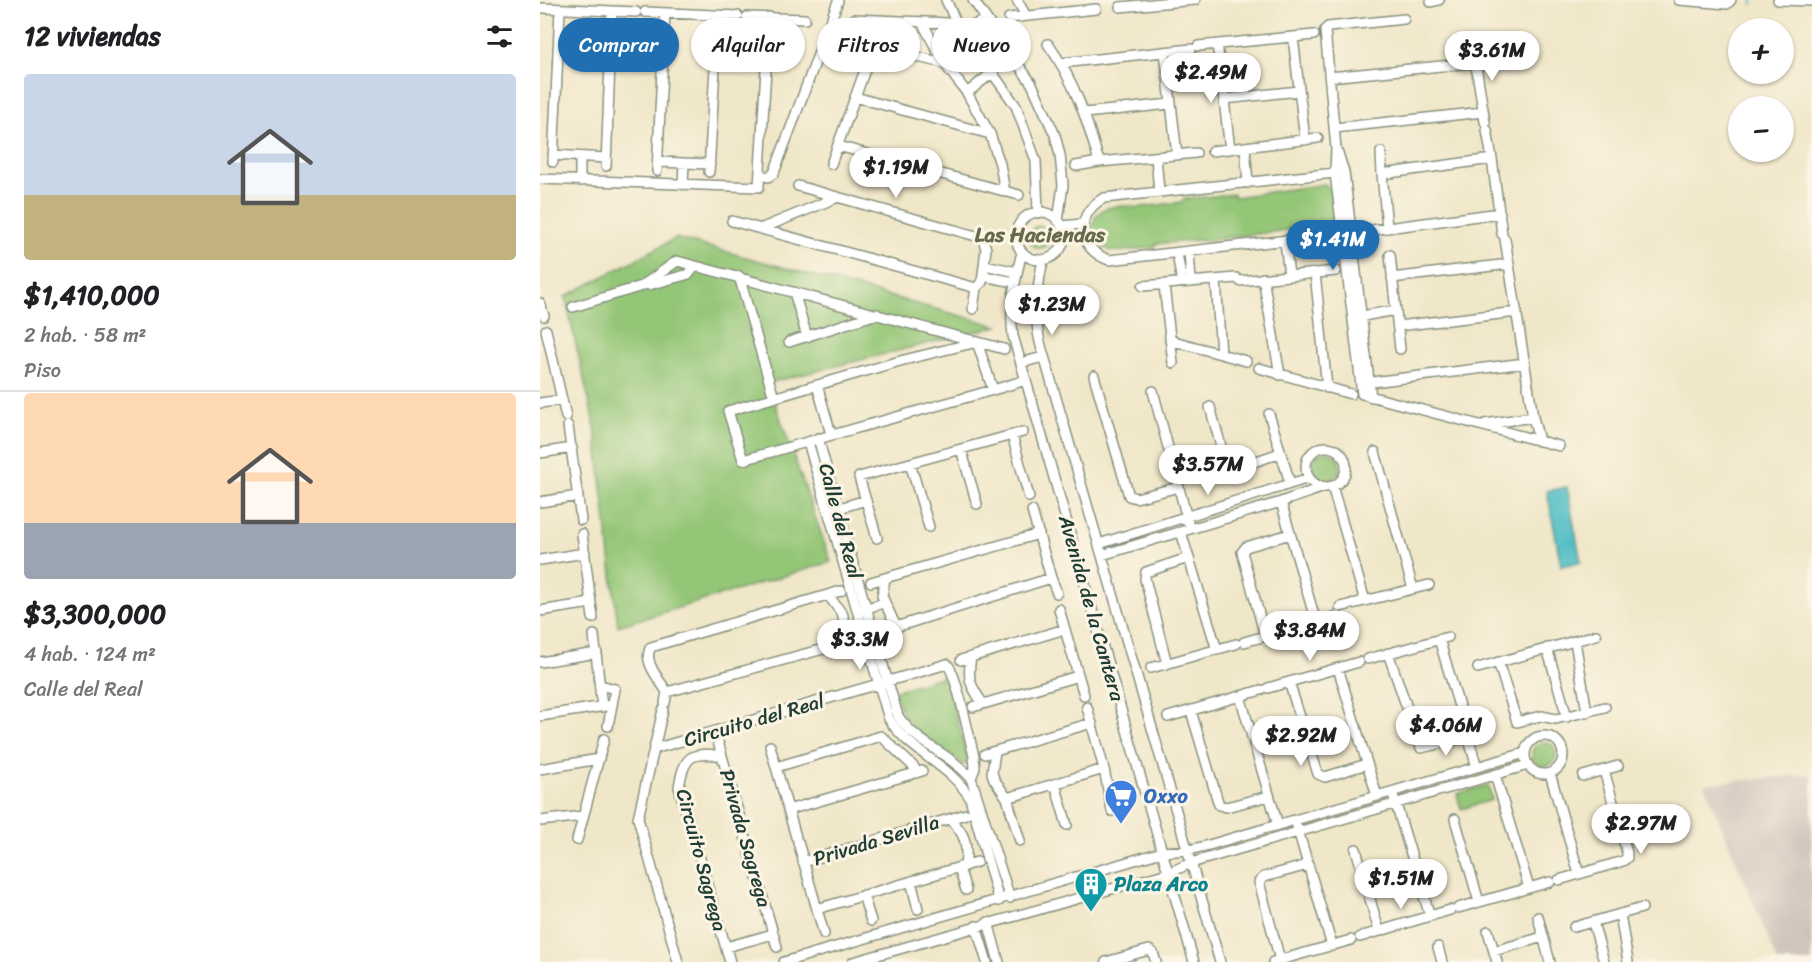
<!DOCTYPE html>
<html lang="es">
<meta charset="utf-8">
<style>
body{margin:0;font-family:Sriracha,sans-serif;background:#f6f6f6;color:#202124;height:100vh;display:flex;flex-direction:column;font-size:22px;white-space:nowrap}
*{box-sizing:border-box;margin:0}
p{font-size:20px;color:#757577}
.icon{flex:none;width:33px;height:33px;fill:none;stroke:currentColor;stroke-width:2;stroke-linecap:round;stroke-linejoin:round}
.map{position:relative;flex:1;overflow:hidden}
.sheet{display:flex;flex-direction:column;background:#fff;width:540px}
.sheet>*{flex:none}
.hud{position:absolute;left:18px;top:18px;width:570px;height:54px;display:flex;gap:12px}
.controls{position:absolute;left:1188px;top:18px;display:grid;gap:12px}
.controls a{display:grid;place-items:center;width:66px;height:66px;border-radius:50%;background:#fff;box-shadow:0 2px 4px #0004;font-size:30px}
.price{position:absolute;translate:-50% -51px;padding:0 14px;border-radius:21px;background:#fff;color:#222;font-size:20px;line-height:39px;filter:drop-shadow(0 2px 3px #0008)}
.price::after{content:'';position:absolute;left:50%;top:36px;width:18px;height:14px;margin-left:-9px;background:inherit;clip-path:polygon(0 0,100% 0,50% 100%)}
.price.active{background:#1f6fb2;color:#fff}
ul{padding:0;list-style:none}
li{display:grid;align-content:center;gap:12px;height:318px;padding:0 24px}
li+li{border-top:2px solid #e0e0e0}
li span{display:grid;place-items:center;height:186px;border-radius:6px;color:#555}
li>.icon{margin-inline-start:auto}
span .icon{width:108px;height:108px;fill:#fffc;stroke-width:1}
li b{font-size:26px}
h2{display:flex;justify-content:space-between;align-items:center;height:72px;padding:0 24px;font-size:26px}
.chip{padding:0 21px;border-radius:27px;background:#fff;box-shadow:0 2px 4px #0004;font-size:21px;line-height:54px}
.chip.active{background:#1f6fb2;color:#fff}
main{display:flex;flex:1;min-height:0}
.map>svg:first-child{display:block}
</style>
<main>
<section class="sheet">
<h2>12 viviendas<svg class="icon" aria-label="filters" viewBox="0 0 24 24"><path d="M4 7h16M4 17h16"/><circle cx="9" cy="7" r="2"/><circle cx="15" cy="17" r="2"/></svg></h2>
<ul>
<li><span style="background:linear-gradient(#c9d6e8 65%,#c2b280 0)"><svg class="icon" aria-label="home" viewBox="0 0 24 24"><path d="M3 11l9-7 9 7M6 9v11h12V9"/></svg></span><div><b>$1,410,000</b><p>2 hab. · 58 m²</p><p>Piso</p></div></li>
<li><span style="background:linear-gradient(#ffd9b3 70%,#9aa5b1 0)"><svg class="icon" aria-label="home" viewBox="0 0 24 24"><path d="M3 11l9-7 9 7M6 9v11h12V9"/></svg></span><div><b>$3,300,000</b><p>4 hab. · 124 m²</p><p>Calle del Real</p></div></li>
</ul>
</section>
<div class="map">
<svg width="1272" height="962" viewBox="0 0 1272 962">
<rect width="100%" height="100%" fill="#fcf5e5"/>
<filter id="ink" filterUnits="userSpaceOnUse"><feTurbulence type="fractalNoise" baseFrequency=".0167" numOctaves="2"/><feDisplacementMap in="SourceGraphic" scale="12" xChannelSelector="R" yChannelSelector="G"/><feConvolveMatrix kernelMatrix="1 2 1 2 8 2 1 2 1" color-interpolation-filters="sRGB"/></filter>
<filter id="wash" filterUnits="userSpaceOnUse"><feTurbulence type="fractalNoise" baseFrequency=".008" numOctaves="4" result="noise"/><feDisplacementMap in="SourceGraphic" scale="24" xChannelSelector="R" yChannelSelector="G"/><feGaussianBlur stdDeviation="1.35" result="paint"/><feColorMatrix in="noise" values="0 0 0 0 0 0 0 0 0 0 0 0 0 0 0 0 0 1.4 0 .05"/><feComposite in="paint" operator="in"/></filter>
<g filter="url(#wash)">
<rect width="100%" height="100%" fill="#f0e6c8"/>
<path fill="#cec2b9" d="M1272,774v188h-34l-74,-178z"/>
<path fill="#94c677" stroke="#5a8256" stroke-width="1.5" d="M785,184l6,6 3,34 -6,4h-25l-99,13 -5,-1 -43,4 -1,3c-13,1 -30,6 -43,4 -17,-4 -27,-28 -11,-40 9,-6 22,-4 32,-5l2,2 47,-6 1,-3 51,-5 1,3z
M489 237a11 11 0 1 1 22 0a11 11 0 1 1-22 0Z
M136,238l322,88 -230,57 63,179 -213,64 -23,-199 -30,-130z
M772 466a14 14 0 1 1 28 0a14 14 0 1 1-28 0Z
M405,676l23,84 -1,4h-3l-46,-31 -15,-18 -9,-24z
M992 754a12 12 0 1 1 24 0a12 12 0 1 1-24 0Z
M948,785l4,15 -31,9 -4,-15z"/>
<path fill="#4fbdc5" stroke="#377d7c" stroke-width="1.5" d="M1027,487l14,75 -20,4 -14,-75z"/>
<g fill="none" stroke-linecap="round" stroke-linejoin="round">
<path stroke="#4fbdc5" stroke-width="2" d="M1213,0v4"/>
</g>
</g>
<g filter="url(#ink)">
<g fill="none" stroke-linecap="round" stroke-linejoin="round">
<g stroke="#88927e" stroke-width="12">
<path id="minor" d="M406,0l10,22 60,84 20,55 2,52
M433,0l59,84 23,51 5,20 3,30 -5,36
M477,0l9,16
M1139,0l48,4 4,-4
M1238,0l34,1
M891,2l8,-2
M580,7l75,-7
M3,8l93,4
M105,12l93,4
M207,17l58,2
M469,18l87,-9
M314,19l95,4
M864,19l-76,8 -3,3 11,118 -1,25 27,221 197,52
M382,22l22,41 23,30 23,41 10,30 5,28
M423,31l23,-12
M753,37l21,-2
M508,44c26,36 39,75 51,118
M677,44l13,105
M658,46l95,-9 12,103
M333,47l71,16
M625,52l12,103
M521,63l130,-14
M789,77l143,-14 4,3 9,56
M427,93l26,-21
M315,97l135,37
M684,99l75,-8
M545,113l85,-9
M794,128l149,-16
M298,146l181,49
M705,147l3,36
M672,151l106,-13
M841,152l1,22
M798,153l6,19 27,225
M13,155l53,3
M616,157l3,35
M952,159l10,75
M13,162l7,-153
M118,162l52,2
M291,164l52,-144
M66,166l6,-155
M536,166l23,-4 97,-9
M117,171l8,-158
M169,172l9,-157
M804,172l-240,26c-30,16 -27,51 5,62l233,-26 158,-21
M221,175l7,2 6,-4 64,-172
M0,179l219,8 10,-170
M40,181v-24
M143,185l1,-22
M258,186l178,50 7,3 3,10 -4,33 -6,6 -3,21
M476 236a24 24 0 1 1 48 0a24 24 0 1 1-48 0Z
M192,221l244,67
M521,226l22,-2
M847,227l-5,-53 110,-15 -5,-29
M220,229l78,-32
M965,239l28,178 6,24
M745,241l4,35
M649,251l2,31
M482,252c-7,28 -13,55 -9,84l181,626
M637,253l5,30
M850,255l10,94
M503,260c-6,29 -10,57 -2,86l179,616
M445,265l32,7
M775,273l12,115
M199,276l35,122
M443,276l32,6
M723,278l17,97
M852,278l117,-14
M676,280l5,74
M700,281l96,-10
M109,285l40,-11 6,-8
M624,285l9,78
M603,286l93,-8
M254,292l13,45
M0,303l4,13
M33,307l69,-21 35,-25 327,88
M817,317l39,-7
M858,326l119,-14
M6,330l20,87
M630,340l76,21
M249,342l88,-28
M481,363l22,-6
M719,368l92,26
M554,376l35,120 7,2 43,-11
M824,383l161,-20
M277,385l14,49
M453,390l-16,-48 -77,19 -172,50 15,49 250,-70 33,-10
M613,391l35,131
M0,403l22,-3
M670,407l16,57 3,4 5,1 46,-16
M729,414l21,69
M945,424l48,-7
M28,426l13,94
M472,435l17,62
M278,438l34,122 46,156c18,28 52,37 73,62l39,120
M268,442l81,277c20,33 61,45 81,79l29,103
M766 467a20 20 0 1 1 40 0a20 20 0 1 1-40 0Z
M421,449l16,55
M835,452l38,137
M0,453l32,-5
M370,463l19,64
M792,486l33,115
M0,502l38,-6
M741,502l35,120
M293,510l33,-10
M492,511l19,67 6,15
M641,532l36,118
M42,534l11,84
M337,538l-18,-61 164,-45
M559,544l210,-66
M562,555l179,-53 43,-15
M0,560l45,-7
M345,579l-3,17 14,31 155,-49
M331,582l168,-48
M288,595l15,20 1,28
M800,607l89,-22
M519,609l25,86
M320,610l24,-7
M0,611l51,-8
M54,635l8,72
M725,636l-23,-84 4,-5 44,-13
M899,639l38,128
M1035,641l12,71
M704,642l93,-26
M1007,648l20,69
M848,653l33,95 47,-11
M431,657c-4,22 -1,28 12,47
M828,659l80,-22
M421,660l104,-31
M0,662l57,-9
M958,662l19,60 24,-6 15,3 49,-12
M627,664l-22,-85 1,-7 42,-14
M611,668l85,-24
M798,668l39,128
M938,668l118,-33
M749,682l29,92 7,3 42,-13
M60,685l15,4 -7,37
M728,688l91,-26
M127,692l189,-52
M700,696l38,129
M125,703l2,-11c-8,-13 -25,-31 -16,-45l190,-56
M433,707l105,-31
M547,707l17,62 8,42
M123,710l-25,108 40,144
M651,711l28,94 7,2 43,-11
M0,716l72,-11
M628,717l93,-27
M985 755a19 19 0 1 1 38 0a19 19 0 1 1-38 0Z
M178,742l59,205
M230,746l26,91
M114,749l293,-85c10,10 22,74 27,92l1,12 -4,10
M455,751l-3,22 2,6 13,19 13,43
M445,754l107,-31
M182,756c-31,-5 -38,0 -43,31l51,175
M236,767l105,-31 33,31 2,6
M0,769l59,-10
M1010,773l29,101
M955,775l34,113
M1043,776l35,-10
M515,784l12,41
M467,798l97,-29
M854,798l36,118
M248,810l134,-39
M409,819c17,14 19,26 16,47
M915,819l24,83
M0,821l43,-5
M757,827l35,119
M37,840l27,-101
M258,842l26,92
M816,849l23,82
M263,862l163,-48
M419,868l7,22
M1019,880l64,-19 4,-3v-5l-23,-83
M371,881l7,28
M323,895l8,26
M918,908l92,-26
M277,909l160,-47
M1080,914l8,48
M998,917l12,45
M448,922l11,40
M1053,922l11,40
M436,926l11,36
M1034,927l68,-19
M948,931l9,31
M820,937l90,-27
M186,947l47,-13
M898,947l4,15
M954,951l49,-14
M740,960l-21,-78 5,-5 44,-12
M244,962l378,-110 27,-2 20,-5 316,-92
M313,962l315,-89 23,-10 337,-98
M566,962l43,-12 4,3 3,9
M733,962l78,-22"/>
</g>
<use href="#minor" stroke="#fff" stroke-width="9"/>
</g>
</g>
<defs>
<g id="supermarket-pin" transform="scale(1.725)"><path d="M0 17L-7.5 6A9.5 9.5 0 1 1 7.5 6Z" fill="#3f7fe0" stroke="#fcf5e5"/><path d="M-6-5.5h2.5l.6 2H6L4.5 2H-2.5L-4.4-4H-6ZM-1.5 3.2a1.3 1.3 0 1 0 .1 0ZM3 3.2a1.3 1.3 0 1 0 .1 0Z" fill="#fff"/></g>
<g id="building-pin" transform="scale(1.725)"><path d="M0 17L-7.5 6A9.5 9.5 0 1 1 7.5 6Z" fill="#0f9aa8" stroke="#fcf5e5"/><path d="M-4-6H4V6H1V3H-1V6H-4ZM-2.5-4.3h1.7v1.8h-1.7ZM.8-4.3h1.7v1.8H.8ZM-2.5-1h1.7V.8h-1.7ZM.8-1h1.7V.8H.8Z" fill="#fff"/></g>
</defs>
<g fill-rule="evenodd">
<use href="#supermarket-pin" x="581" y="796"/>
<use href="#building-pin" x="551" y="884"/>
</g>
<g text-anchor="middle" stroke-width="6" stroke-linejoin="round" paint-order="stroke">
<g font-size="20" fill="#1f3d34" stroke="#fcf5e5">
<text transform="translate(301 521) rotate(75)" y="7">Calle del Real</text>
<text transform="translate(552 608) rotate(74)" y="7">Avenida de la Cantera</text>
<text transform="translate(214 720) rotate(-16)" y="7">Circuito del Real</text>
<text transform="translate(206 838) rotate(74)" y="7">Privada Sagrega</text>
<text transform="translate(336 840) rotate(-17)" y="7">Privada Sevilla</text>
<text transform="translate(162 860) rotate(75)" y="7">Circuito Sagrega</text>
</g>
<g font-size="20" font-weight="bold" fill="#366cbe" stroke="#fcf5e5" text-anchor="start">
<text x="604" y="803">Oxxo</text>
</g>
<g font-size="20" font-weight="bold" fill="#0d838f" stroke="#fcf5e5" text-anchor="start">
<text x="574" y="891">Plaza Arco</text>
</g>
<g font-size="21" font-weight="bold" fill="#66694c" stroke="#fcf5e5">
<text x="500" y="242">Las Haciendas</text>
</g>
</g>
</svg>
<div class="controls">
<a>+</a>
<a>−</a>
</div>
<b class="price" style="left:952px;top:82px">$3.61M</b>
<b class="price" style="left:671px;top:104px">$2.49M</b>
<b class="price" style="left:356px;top:199px">$1.19M</b>
<b class="price active" style="left:793px;top:271px">$1.41M</b>
<b class="price" style="left:512px;top:336px">$1.23M</b>
<b class="price" style="left:668px;top:496px">$3.57M</b>
<b class="price" style="left:770px;top:662px">$3.84M</b>
<b class="price" style="left:320px;top:671px">$3.3M</b>
<b class="price" style="left:906px;top:757px">$4.06M</b>
<b class="price" style="left:761px;top:767px">$2.92M</b>
<b class="price" style="left:1101px;top:855px">$2.97M</b>
<b class="price" style="left:861px;top:910px">$1.51M</b>
<div class="hud">
<a class="chip active">Comprar</a>
<a class="chip">Alquilar</a>
<a class="chip">Filtros</a>
<a class="chip">Nuevo</a>
</div>
</div>
</main>
